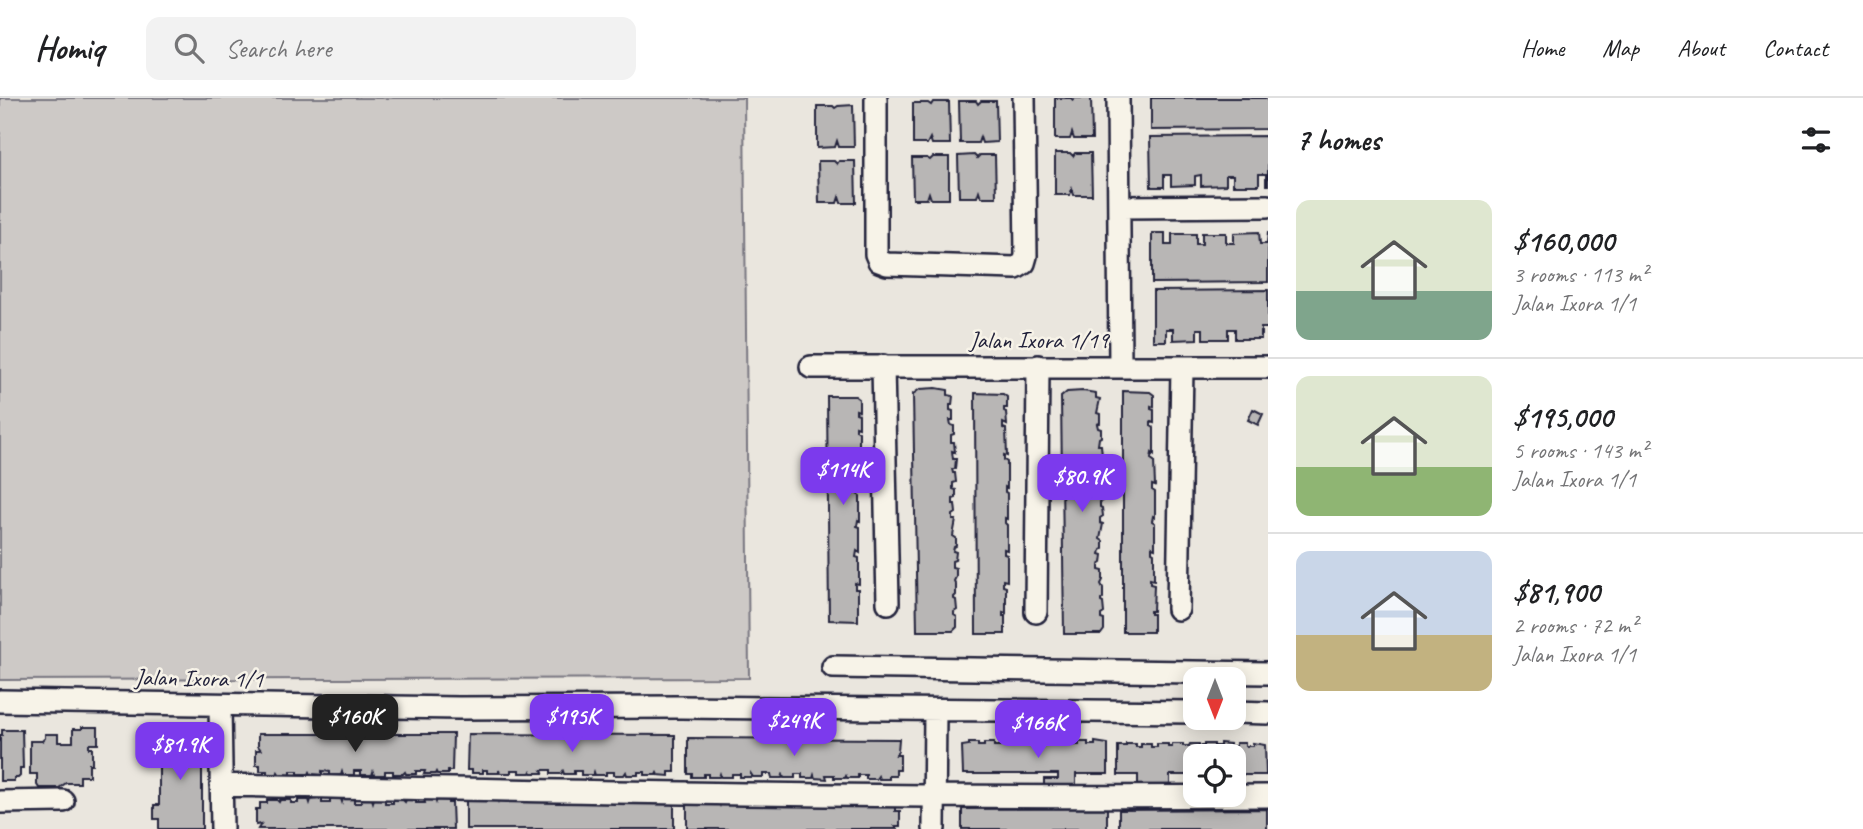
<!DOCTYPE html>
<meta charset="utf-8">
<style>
body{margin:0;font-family:Caveat,sans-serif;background:#f2f2f2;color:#202124;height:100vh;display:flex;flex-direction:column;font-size:26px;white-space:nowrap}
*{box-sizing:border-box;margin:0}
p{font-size:23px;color:#757577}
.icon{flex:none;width:38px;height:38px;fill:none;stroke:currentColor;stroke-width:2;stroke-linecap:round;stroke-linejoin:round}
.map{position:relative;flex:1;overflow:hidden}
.panel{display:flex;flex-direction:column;background:#fff;width:595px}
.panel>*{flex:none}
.needle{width:46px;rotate:180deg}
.controls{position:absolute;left:1183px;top:569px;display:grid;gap:14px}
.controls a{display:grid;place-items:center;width:63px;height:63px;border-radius:14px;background:#fff;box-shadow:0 4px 18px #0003;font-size:35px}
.price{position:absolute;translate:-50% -60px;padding:0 16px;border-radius:14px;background:#7c3aed;color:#fff;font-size:23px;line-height:46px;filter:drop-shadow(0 2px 4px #0008)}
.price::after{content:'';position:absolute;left:50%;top:42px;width:21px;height:16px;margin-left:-10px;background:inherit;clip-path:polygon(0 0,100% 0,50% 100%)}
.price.selected{background:#222;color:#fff}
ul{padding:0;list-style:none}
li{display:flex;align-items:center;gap:21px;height:175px;padding:0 28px}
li+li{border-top:2px solid #e0e0e0}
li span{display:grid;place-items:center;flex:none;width:196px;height:140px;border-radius:14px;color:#555}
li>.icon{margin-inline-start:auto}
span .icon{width:84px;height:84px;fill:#fffc;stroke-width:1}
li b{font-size:30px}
h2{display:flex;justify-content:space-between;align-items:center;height:84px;padding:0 28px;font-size:30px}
header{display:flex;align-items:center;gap:42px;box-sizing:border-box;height:98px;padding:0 35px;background:#fff;border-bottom:2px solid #e0e0e0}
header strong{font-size:33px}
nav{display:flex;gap:38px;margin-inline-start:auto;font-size:24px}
.search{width:490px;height:63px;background:#f2f2f2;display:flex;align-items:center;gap:18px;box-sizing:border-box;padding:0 24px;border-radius:14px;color:#757577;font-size:26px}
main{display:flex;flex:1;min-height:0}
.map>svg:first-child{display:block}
</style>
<header>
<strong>Homiq</strong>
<div class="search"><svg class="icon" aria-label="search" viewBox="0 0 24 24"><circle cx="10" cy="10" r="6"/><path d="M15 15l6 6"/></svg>Search here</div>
<nav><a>Home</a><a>Map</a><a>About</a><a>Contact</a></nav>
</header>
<main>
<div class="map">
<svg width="1268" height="731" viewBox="0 0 1268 731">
<rect width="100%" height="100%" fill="#eae6de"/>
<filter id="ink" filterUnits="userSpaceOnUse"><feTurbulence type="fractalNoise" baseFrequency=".0143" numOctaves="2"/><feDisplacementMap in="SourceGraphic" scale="14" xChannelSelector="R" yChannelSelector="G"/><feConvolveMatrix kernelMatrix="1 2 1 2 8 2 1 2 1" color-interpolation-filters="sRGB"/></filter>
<g filter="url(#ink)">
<path fill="#cdc9c6" stroke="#787680" stroke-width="2" d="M0,0h744l5,580 -749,2z"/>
<path fill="#b8b6b5" stroke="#22223b" stroke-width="2" d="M1055,0h16l2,2 2,-2h16l1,41h-18l-2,-6 -2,6h-15z
M1151,0h117v31l-117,1z
M959,3h17l2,3 3,-3h15l1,41 -15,1 -2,-6 -2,6h-18z
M933,4h16l1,42h-18l-2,-6 -3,6h-14v-41h15l3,2z
M853,7l1,42h-15l-2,-6 -2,6 -18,1v-42h16l2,2 3,-2z
M1268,38v49h-2v-11h-7v11h-26v-10h-7v10l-25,1v-11l-6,1v9l-24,1v-11h-7v12h-13l-1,-50z
M1055,55h15l3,3 2,-3h16l1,42h-18l-2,-6 -2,6h-15z
M974,57l3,3 3,-3h15l1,42h-15l-2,-6 -2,6h-18l-1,-41z
M933,59h16v42h-18l-2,-6 -2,6h-14l-1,-41h15l3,2z
M818,63h16l3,3 2,-3h16l1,42h-15l-2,-6 -2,6h-18z
M1259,134l1,12h7l1,-12v50l-116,1v-50h13v12h7v-11h24v10h6v-11h24v10h8v-10z
M1268,192v38h-7v11h-26v-10h-7v10h-25v-10h-6v10l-24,1v-11h-7v12h-13v-50z
M936,290l12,2v5l5,1 -1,9h-2v5l3,1v9h-3l1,5 3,1v8l-3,1v7h3l1,10 -3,-1 1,8h3l-1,10h-3l1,4h2l1,9 -3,1v6l3,1v8l-3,1v5h2l1,9 -3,2v5h3l-3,16 3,2v8l-2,1 -1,4 3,1 -1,8 -3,1v6l4,1v9l-2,4 2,4v10l-2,2v2l2,1 1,10 -3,2v3l3,2v10l-4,4h-36l-4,-237 7,-5z
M1083,293l13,2v5l4,1 -3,14 3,1v9l-3,1 1,4 3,1v8l-2,1 -1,7h3l1,10h-2v7l3,1 -1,9h-2v4l2,1 1,9h-3v6l3,2v7l-3,1v5l2,1 1,8 -3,2v5l3,1 -3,15 3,2v8l-2,1 -1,4 3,1 -1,8 -3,2v5l4,1v9l-2,4 2,4v10l-2,2v2l2,1 1,10 -3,2v4l3,1v10l-3,4h-37l-3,-237 6,-5z
M1123,293l27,1 4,3v12l-3,-1v3l3,1v13l-3,-1v4l3,2v27l-2,-2 -1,6 3,2 1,25 -3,-1v5l3,2v25l-2,-1 -1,5 3,2v25l-3,-1v5l2,1v27l-4,-1v5l4,1 -1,26h-3v3h3v18h-30z
M975,295l28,1 4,3v11h-3v3l2,1 1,13 -4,-2v5l3,1 1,27 -3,-1v5l3,2v26l-2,-1v5l2,1v26l-2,-1v5l2,2v25l-3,-1v5l3,1v26l-4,-1v6l3,1v26l-3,-1v4h2v18h-29z
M827,298h28l4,3v12l-3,-1v3l3,1v13l-3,-1v4l3,2v27l-3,-2v6l3,2 1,25 -3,-1v5l3,2v25l-2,-1 -1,6 3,1v26l-3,-2 -1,6 3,1v26l-4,-1v6h3v32l-29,-1z
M1253,311l10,5 -5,11 -10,-5z
M82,629h16v17h-9v4h3v16h-3v12h-9v7h-14l-7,5h-20l-2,-3v-11h-7v-33h12l3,-3v-4h13v8h15v-13h9z
M2,632h20l1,38h-3v8l-2,2h-4v3h-14v-46h2z
M173,632l12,1v3h17v95h-43v-10h-5v-14h5v-70h14z
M258,636h195l-1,37h-4v3h-11l-1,-2 -1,2h-11l1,-3h-9v3h-10l-1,-2 -2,2h-10v-3h-8v4h-11l-1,-3 -1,3h-11v-4h-7v4h-11l-1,-3 -1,3h-11v-3l-8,-1v4l-11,-1 -1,-2 -1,2h-11v-3h-7v4h-11l-2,-3 -1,3h-10v-4h-7v-6h-4v-15h5l-3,-4z
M468,636l207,1v37h-6v4l-11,-1 -1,-2 -1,2h-11v-3h-7v3h-11l-1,-3 -2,3h-10v-3h-8v3h-11l-1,-3 -1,3h-12v-4h-7v3h-10l-1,-3 -2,3h-10v-4h-9l1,3h-11l-1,-2 -1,2h-11v-3h-8v3h-11l-1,-3v3h-12v-3h-4v3h-11v-3h-5z
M688,640l211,1 -1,12 -2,4h4v15h-4v6h-7v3h-10l-1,-3 -2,3h-10v-4h-8v3h-11l-1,-2 -1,2h-11v-3h-8l1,4 -12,-1 -1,-3 -1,3h-11v-4h-7v4h-11l-1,-3 -1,3h-10l-1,-4h-8v3h-10l-2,-3v3h-11v-3h-8v3h-11l-1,-3 -1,3h-11v-3h-4v3h-12v-3h-4z
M1032,644l10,1v2h5v-3h10v3h5v-3h11v3h6v-3h9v3h7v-3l13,2v30h-32v13l-32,-1v-7h14v-5h-95l-1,-28 7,-1v-2h9v3h6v-3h10v3h6v-3h10v3h5v-3h10v2h7z
M1220,645l10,1v2h6v-3h9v3h8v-3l12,2 1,30h-32v-19h-39v19h-25v12h-32v-12h-20v-29h8v-2h10v3h5v-3h10v3h6v-3h11v3h4v-3h11v2h6l1,-2h9v2h5v-2h10v2h6z
M471,700h11v3h4v-3h11l1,3 1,-3h11v3h8v-3h24l-1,3h9v-3l124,3v28h-208v-28h5z
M322,701v4h8v-4h11l1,3 1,-3h11v4h7v-4h11l1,3 1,-3h11v4h8v-3h10l2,2 1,-2 10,-1v4h9l-1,-4h11l1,3 1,-3h11v4h4l1,26h-195l3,-5 -5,1v-16h4v-6h7v-3h10l2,2 1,-2h11v3h7v-3h11l1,3 1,-3z
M708,703l11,1 1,3 1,-3h10v3h8l1,-3h10l1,3 2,-3h10v3h8v-4h23v4h7v-4l94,4v6h5v15h-5l2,3h-210v-24h5v-3h11v3h4z
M1107,710v21h-145v-20z
M1267,711v20h-148v-19z"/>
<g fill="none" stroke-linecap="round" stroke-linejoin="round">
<g stroke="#22223b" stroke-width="26">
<path id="minor" d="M876,0v156l3,7 8,3 129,4 8,-5 2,-7 -2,-158
M1118,0l2,268
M1119,109l149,-1
M883,268l5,237
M811,269h457
M1178,511l4,-242
M1036,514l2,-246
M833,569l435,6
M0,603l459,7 221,-1 515,5
M220,607l2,124
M1234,614l34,1
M221,687c349,6 698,14 1047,11
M0,704l63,-1
M934,731l1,-119"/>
</g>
<use href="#minor" stroke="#f7f3e8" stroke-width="21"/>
</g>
</g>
<g text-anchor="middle" stroke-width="5" stroke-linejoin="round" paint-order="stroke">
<g font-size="24" fill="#22223b" stroke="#f7f3e8">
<text x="1039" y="250">Jalan Ixora 1/19</text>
<text transform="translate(199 580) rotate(1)" y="8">Jalan Ixora 1/1</text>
</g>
</g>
</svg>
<div class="controls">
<a><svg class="needle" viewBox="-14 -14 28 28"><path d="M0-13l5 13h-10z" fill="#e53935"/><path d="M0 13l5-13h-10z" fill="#757577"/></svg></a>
<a><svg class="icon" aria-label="locate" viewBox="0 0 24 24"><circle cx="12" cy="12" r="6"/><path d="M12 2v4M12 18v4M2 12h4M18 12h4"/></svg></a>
</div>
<b class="price" style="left:843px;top:409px">$114K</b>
<b class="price" style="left:1082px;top:416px">$80.9K</b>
<b class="price selected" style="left:355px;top:656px">$160K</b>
<b class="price" style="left:572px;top:656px">$195K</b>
<b class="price" style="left:794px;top:660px">$249K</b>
<b class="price" style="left:1038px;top:662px">$166K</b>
<b class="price" style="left:180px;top:684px">$81.9K</b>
</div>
<section class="panel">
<h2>7 homes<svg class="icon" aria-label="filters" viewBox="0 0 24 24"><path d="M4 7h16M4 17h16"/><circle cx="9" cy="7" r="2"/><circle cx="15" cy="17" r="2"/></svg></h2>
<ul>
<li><span style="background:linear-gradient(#dfe7d0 65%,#7fa58c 0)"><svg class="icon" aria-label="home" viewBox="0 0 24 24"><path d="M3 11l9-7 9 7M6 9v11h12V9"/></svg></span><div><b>$160,000</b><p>3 rooms · 113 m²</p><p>Jalan Ixora 1/1</p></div></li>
<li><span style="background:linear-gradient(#dfe7d0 65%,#8fb573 0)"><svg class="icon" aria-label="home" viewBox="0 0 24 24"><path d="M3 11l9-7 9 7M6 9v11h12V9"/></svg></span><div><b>$195,000</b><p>5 rooms · 143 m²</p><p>Jalan Ixora 1/1</p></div></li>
<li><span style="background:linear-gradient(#c9d6e8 60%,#c2b280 0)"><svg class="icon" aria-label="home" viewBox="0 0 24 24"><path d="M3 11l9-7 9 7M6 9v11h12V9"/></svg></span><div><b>$81,900</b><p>2 rooms · 72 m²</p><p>Jalan Ixora 1/1</p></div></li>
</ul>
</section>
</main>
